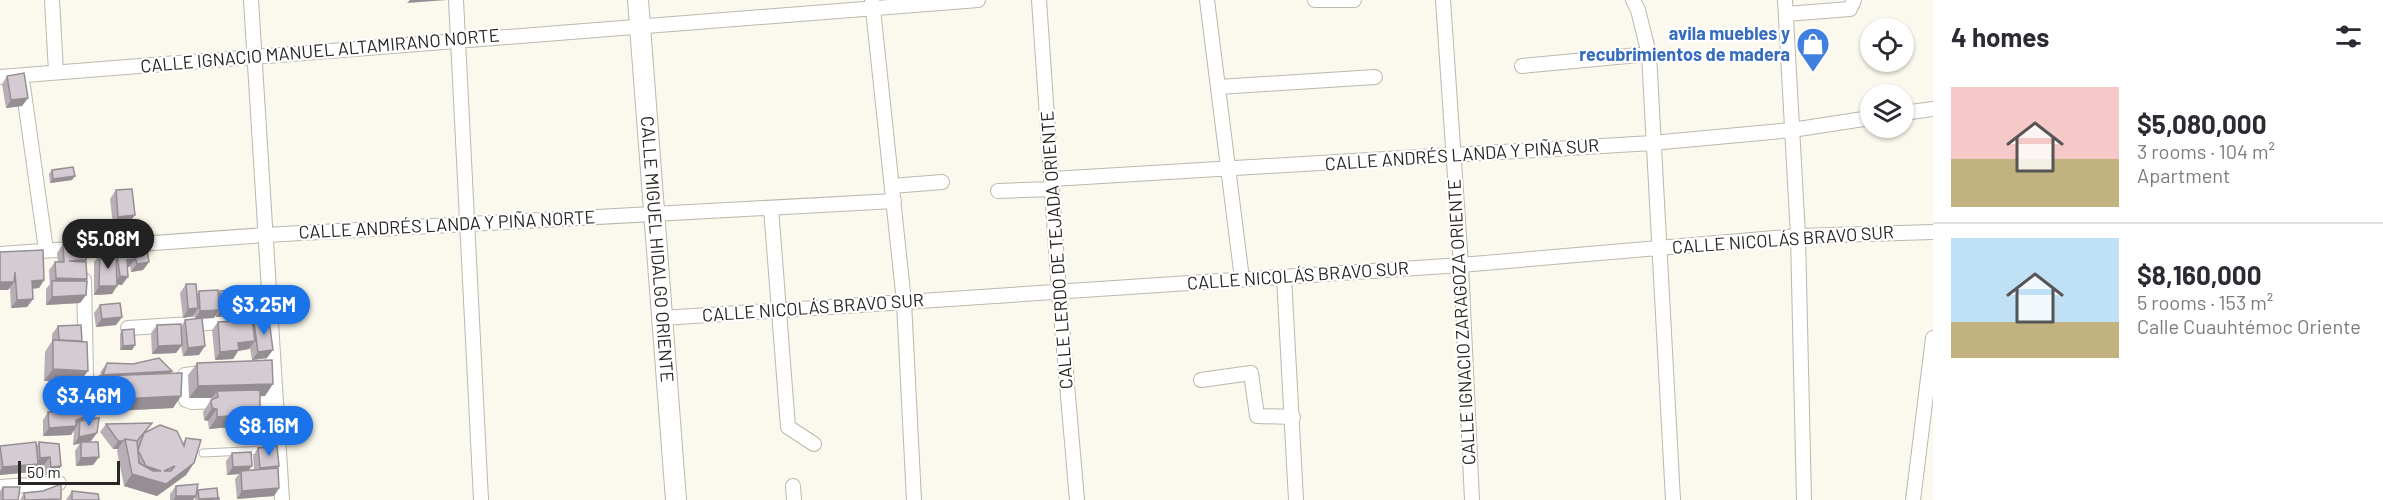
<!DOCTYPE html>
<meta charset="utf-8">
<style>
body{margin:0;font-family:Barlow,sans-serif;background:#f7f7f7;color:#2b2b33;height:100vh;display:flex;flex-direction:column;font-size:22px;white-space:nowrap}
*{box-sizing:border-box;margin:0}
p{font-size:20px;color:#7c7c81}
.icon{flex:none;width:33px;height:33px;fill:none;stroke:currentColor;stroke-width:2;stroke-linecap:round;stroke-linejoin:round}
.map{position:relative;flex:1;overflow:hidden}
.sheet{display:flex;flex-direction:column;background:#fff;width:450px}
.sheet>*{flex:none}
.fabs{position:absolute;left:1860px;top:18px;display:grid;gap:12px}
.fabs a{display:grid;place-items:center;width:54px;height:54px;border-radius:50%;background:#fff;box-shadow:0 2px 4px #0004;font-size:30px}
.scale{position:absolute;left:18px;bottom:15px;width:102px;box-sizing:border-box;padding-left:6px;border:3px solid #272622;border-top:0;font-size:16px;line-height:21px;white-space:nowrap;color:#272622;-webkit-text-stroke:4px #fff;paint-order:stroke}
.price{position:absolute;translate:-50% -51px;padding:0 14px;border-radius:21px;background:#1a73e8;color:#fff;font-size:20px;line-height:39px;filter:drop-shadow(0 2px 3px #0008)}
.price::after{content:'';position:absolute;left:50%;top:36px;width:18px;height:14px;margin-left:-9px;background:inherit;clip-path:polygon(0 0,100% 0,50% 100%)}
.price.current{background:#222;color:#fff}
ul{padding:0;list-style:none}
li{display:flex;align-items:center;gap:18px;height:150px;padding:0 18px}
li+li{border-top:2px solid #e1e1e2}
li span{display:grid;place-items:center;flex:none;width:168px;height:120px;border-radius:0px;color:#555}
li>.icon{margin-inline-start:auto}
span .icon{width:72px;height:72px;fill:#fffc;stroke-width:1}
li b{font-size:26px}
h2{display:flex;justify-content:space-between;align-items:center;height:72px;padding:0 18px;font-size:26px}
main{display:flex;flex:1;min-height:0}
.map>svg:first-child{display:block}
</style>
<main>
<div class="map">
<svg width="1933" height="500" viewBox="0 0 1933 500">
<rect width="100%" height="100%" fill="#fbf8ed"/>
<g fill="none" stroke-linecap="round" stroke-linejoin="round">
<g stroke="#bbb8ad" stroke-width="9">
<path id="lane" d="M203,453l61,-3"/>
</g>
<g stroke="#bbb8ad" stroke-width="16">
<path id="street" d="M52,0l4,72
M251,0l31,500
M456,0l25,500
M872,0l32,302 10,198
M1039,0l20,292 18,208
M1207,0l35,279
M1315,0h39
M1443,0l18,265 11,235
M1633,0l5,10 11,44 24,446
M1785,0l13,236 6,264
M1786,14l64,-5 4,-9
M1522,66l127,-12
M0,77l978,-77
M23,86l23,164
M1219,87l156,-10
M1904,113l29,-4
M1052,179l600,-36 140,-13 78,-12
M892,186l50,-4
M998,191l54,-2
M771,208l17,219 26,17
M0,254l265,-19 629,-34
M1284,277l12,223
M84,280l3,141
M663,318l798,-53 337,-29 135,-4
M128,328l143,-9
M208,372l-23,3 -1,18 2,7 6,2 83,-3
M1201,380l50,-7 6,43 36,1
M793,486l1,14
M0,487l59,-4
M1913,500l20,-162"/>
</g>
<g stroke="#bbb8ad" stroke-width="22">
<g id="secondary">
<path id="s1" d="M638,0l38,500"/>
</g>
</g>
<use href="#lane" stroke="#fff" stroke-width="7"/>
<use href="#street" stroke="#fff" stroke-width="14"/>
<use href="#secondary" stroke="#fff" stroke-width="20"/>
</g>
<path fill="#b7afb5" d="M7,76l21,22 -6,8 -16,2 -4,-24z
M52,170l20,10 -22,3 -1,-9z
M116,190l13,33 -16,2 -3,-26z
M133,239l16,23 -6,8 -12,2 -1,-6 -3,1 -5,18 -5,-1v2l-5,8 -18,1v-33l6,-8h11l5,-7 13,-1z
M63,244l23,16 -1,2 2,17 -2,2 1,14 -6,8 -34,2v-16l4,-5 -1,-14 6,-8h3l-1,-9z
M0,252l44,28 -5,8 -7,1 1,10 -6,8 -16,1 -1,-20 -2,2h-8z
M186,284l11,10 2,-3 19,2 2,-2 37,14 -6,9 -35,3 -1,-2 -1,3 -19,1 -1,-5 -1,2 -10,2 -3,-25z
M100,305l22,12 -6,8 -20,2 -2,-14z
M185,320l14,35 -16,1 -2,-10 -5,7 -24,1 -1,-21 6,-8 24,2z
M218,322l35,2 1,-2 13,36 -15,2 -2,-12 -1,1 -11,2 -5,8 -18,1 -3,-30z
M58,326l21,57 -7,-1v14l17,12 -5,7 1,2 -2,3 8,21 -5,1 13,15 -6,8 -17,1 -1,-15 5,-8 -7,2 1,-15 -3,5 -28,1v-16l5,-8h17v-8h-19v-18l3,-5h-5l1,-29 7,-11v-7z
M122,330l13,15 -3,5h-12v-16z
M107,363l65,8 -1,2 10,23 -8,12 -82,4v-24l9,-12 1,-5z
M197,363l68,33h-5v17l-8,12 -43,4 -1,-8 -4,-1 -1,-8 9,-14h-23l-1,-23z
M106,424l39,9 38,10 3,-5 8,25 -8,12 -29,21 -33,-10 -7,-35 1,-2h-5l-13,-17z
M39,442l20,2 -3,31h-11l-1,-10 -7,1 -5,6 -32,3v-31v2l36,1z
M258,448l19,20 2,20 -5,8 -37,3 -2,-20 4,-5 -12,1 -1,-14 6,-8 16,17h6l-1,-14z
M176,486l21,5 1,-1 20,8 1,2h-24v-3l-2,3h-23v-6z
M3,487l15,13h-18v-9z
M72,491l27,9h-33z
M24,493l37,7h-41z"/>
<path fill="#958e93" d="M410,0h37l-40,3z
M28,98l-6,8 -16,2 5,-8z
M75,176l-3,4 -22,3 3,-4z
M135,215l-6,8 -16,2 5,-8z
M135,259l-6,8 -8,1 6,-8z
M149,262l-6,8 -12,2 6,-8z
M120,276l8,1 -6,8 -8,-1z
M56,278l31,1 -6,8 -29,-3z
M44,280l-5,8 -13,1 6,-8z
M0,282h14l-6,8h-8z
M99,286h18l-5,8 -18,1z
M86,295l-6,8 -34,2 6,-8z
M33,299l-6,8 -16,1 6,-8z
M257,305l-6,9 -35,3 5,-8z
M198,308l-5,8 -10,2 5,-9z
M219,310l-5,8 -19,1 5,-8z
M122,317l-6,8 -20,2 6,-8z
M255,341l-6,8 -11,2 -5,8 -18,1 5,-8 18,-9z
M135,345l-3,5h-12l3,-4z
M182,345l-6,8 -24,1 6,-8z
M205,346l-6,9 -16,1 5,-8z
M273,350l-6,8 -15,2 6,-8z
M53,369l35,2 -9,12 -28,-2v-4l-2,4h-5z
M172,371l-6,8 -67,2 4,-6z
M273,384l-8,12 -48,2v-7l-5,7h-23l9,-12z
M52,396h19l-6,8h-19z
M181,396l-8,12 -82,4 9,-12z
M89,408l-5,8 -19,2 6,-8z
M212,408l5,1 -9,12 -4,-1z
M260,413l-8,12 -43,4 8,-12z
M85,417l-6,8 1,-4 -9,14 -28,1 6,-8z
M97,433l-6,8 -18,4 6,-8z
M118,441h5l-5,8h-5z
M50,457l-6,8 -7,1 -5,6 -32,3v-4l3,-4 33,-3 4,-6z
M99,457l-6,8 -17,1 5,-8z
M194,463l-8,12 -29,21 -33,-10 8,-12 7,2 7,-10 15,5 -6,9z
M61,466l-5,9h-11l6,-8z
M252,466l-6,8 -5,-3 -2,3 -12,1 6,-8z
M279,466l-6,8 -19,2 6,-8z
M279,488l-5,8 -37,3 5,-8z
M176,496h20l-3,4h-20z"/>
<path fill="#d5cbd2" stroke="#958e93" stroke-width="1.5" fill-rule="evenodd" d="M24,73l4,25 -17,2 -4,-24z
M73,167l2,9 -22,3 -1,-9z
M132,189l3,26 -17,2 -2,-27z
M145,238l4,24 -12,2 -3,-12 1,7 -8,1 1,17 -8,-1 -4,-29 18,-2 -1,-6z
M85,243l1,17 -17,1 17,1 1,17 -31,-1 -1,-16h9l-1,-18z
M43,250l1,30 -12,1 1,18 -16,1 -2,-28 -1,10h-14v-30z
M100,254h16l1,32h-18z
M52,281h35l-1,14 -34,2z
M186,284h10l2,24 -10,1z
M255,288l2,17 -36,4 -1,-18z
M218,290l1,20 -19,1 -1,-20z
M120,303l2,14 -20,2 -2,-14z
M202,318l3,28 -17,2 -3,-28z
M252,320l3,21 -17,2 1,7 -19,2 -2,-30z
M269,320l4,30 -15,2 -4,-30z
M181,324l1,21 -24,1 -1,-21z
M81,325l1,16 -23,-1 -1,-14z
M134,329l1,16 -12,1 -1,-16z
M53,340l34,2 1,29 -35,-2z
M159,358l13,13 -69,4 4,-12 26,1z
M272,360l1,24 -75,2 -1,-23z
M182,373l-1,23 -81,4 -1,-24z
M51,377l21,1v18l16,-1 1,13 -18,2v-14h-19z
M260,390v23l-43,4v-8l-5,-1 -1,-8 7,-3 -1,-6z
M84,411l1,6 -9,3v6l-27,2 -1,-16z
M99,418l-2,15 -18,4 1,-16z
M152,423l-15,18 -12,-2 -2,2h-5l-12,-17z
M160,425l17,6 7,15 2,-8 15,2 -7,23 -28,21 -34,-10 -7,-35 12,2 2,22 14,8h8l-15,-5 -8,-16 6,-17zM175,466l-4,5h-7z
M36,442l2,22 -35,3 -3,-21z
M39,442l20,2 2,22 -10,1 -1,-10 -10,1z
M81,442h17l1,15 -18,1z
M277,446l2,20 -19,2 -2,-20z
M251,452l1,14 -19,1 -1,-14z
M278,468l1,20 -37,3 -1,-20z
M61,484v15l-36,1 -1,-7 19,-2z
M198,484l-2,12h-20v-10z
M3,487h17l-2,13h-15z
M217,488l1,10 -19,1 -1,-9z
M72,491l26,3 1,6h-27z
M219,498v2h-18v-1z"/>
<defs>
<g id="shop-pin" transform="scale(1.725)"><path d="M0 17L-7.5 6A9.5 9.5 0 1 1 7.5 6Z" fill="#3f7fe0" stroke="#fff"/><path d="M-5-2.5h2.3a2.7 3.5 0 0 1 5.4 0H5L5.5 6h-11ZM-1.5-2.5h3a1.5 2.3 0 0 0-3 0Z" fill="#fff"/></g>
</defs>
<g fill-rule="evenodd">
<use href="#shop-pin" x="1813" y="44"/>
</g>
<g text-anchor="middle" stroke-width="4.5" stroke-linejoin="round" paint-order="stroke">
<g font-size="18" font-weight="bold" fill="#366cbe" stroke="#fff" text-anchor="end">
<text x="1790" y="40">avila muebles y<tspan x="1790" dy="21">recubrimientos de madera</tspan></text>
</g>
<g font-size="18" fill="#272622" stroke="#fff">
<text transform="translate(320 51) rotate(-5)" y="6">CALLE IGNACIO MANUEL ALTAMIRANO NORTE</text>
<text transform="translate(1462 155) rotate(-4)" y="6">CALLE ANDRÉS LANDA Y PIÑA SUR</text>
<text transform="translate(447 225) rotate(-3)" y="6">CALLE ANDRÉS LANDA Y PIÑA NORTE</text>
<text transform="translate(1783 240) rotate(-4)" y="6">CALLE NICOLÁS BRAVO SUR</text>
<text dy="6" stroke="none"><textPath href="#s1" startOffset="250">CALLE MIGUEL HIDALGO ORIENTE</textPath></text>
<text transform="translate(1057 250) rotate(-94)" y="6">CALLE LERDO DE TEJADA ORIENTE</text>
<text transform="translate(1298 276) rotate(-4)" y="6">CALLE NICOLÁS BRAVO SUR</text>
<text transform="translate(813 308) rotate(-4)" y="6">CALLE NICOLÁS BRAVO SUR</text>
<text transform="translate(1462 322) rotate(-93)" y="6">CALLE IGNACIO ZARAGOZA ORIENTE</text>
</g>
</g>
</svg>
<div class="fabs">
<a><svg class="icon" aria-label="locate" viewBox="0 0 24 24"><circle cx="12" cy="12" r="6"/><path d="M12 2v4M12 18v4M2 12h4M18 12h4"/></svg></a>
<a><svg class="icon" aria-label="layers" viewBox="0 0 24 24"><path d="M12 4l9 5-9 5-9-5zM3 14l9 5 9-5"/></svg></a>
</div>
<div class="scale">50 m</div>
<b class="price current" style="left:108px;top:270px">$5.08M</b>
<b class="price" style="left:264px;top:336px">$3.25M</b>
<b class="price" style="left:89px;top:427px">$3.46M</b>
<b class="price" style="left:269px;top:457px">$8.16M</b>
</div>
<section class="sheet">
<h2>4 homes<svg class="icon" aria-label="filters" viewBox="0 0 24 24"><path d="M4 7h16M4 17h16"/><circle cx="9" cy="7" r="2"/><circle cx="15" cy="17" r="2"/></svg></h2>
<ul>
<li><span style="background:linear-gradient(#f6c9c9 60%,#c2b280 0)"><svg class="icon" aria-label="home" viewBox="0 0 24 24"><path d="M3 11l9-7 9 7M6 9v11h12V9"/></svg></span><div><b>$5,080,000</b><p>3 rooms · 104 m²</p><p>Apartment</p></div></li>
<li><span style="background:linear-gradient(#bfe0f5 70%,#c2b280 0)"><svg class="icon" aria-label="home" viewBox="0 0 24 24"><path d="M3 11l9-7 9 7M6 9v11h12V9"/></svg></span><div><b>$8,160,000</b><p>5 rooms · 153 m²</p><p>Calle Cuauhtémoc Oriente</p></div></li>
</ul>
</section>
</main>
